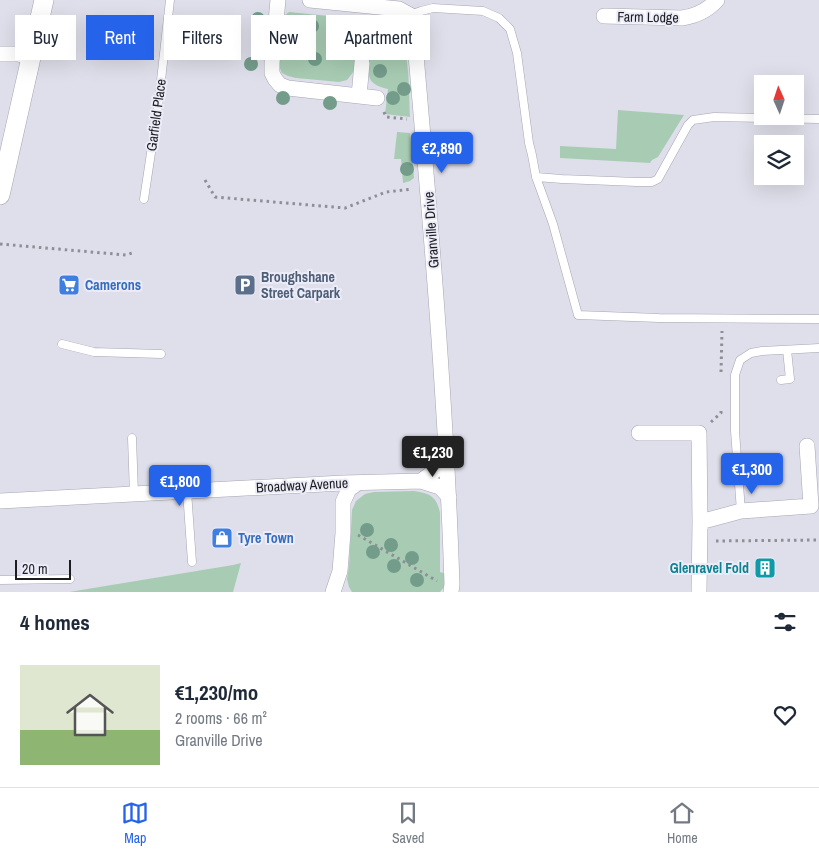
<!DOCTYPE html>
<meta charset="utf-8">
<style>
body{margin:0;font-family:"Archivo Narrow",sans-serif;background:#f2f2f3;color:#1f2937;height:100vh;display:flex;flex-direction:column;font-size:19px;white-space:nowrap}
*{box-sizing:border-box;margin:0}
p{font-size:16px;color:#747a83}
.icon{flex:none;width:28px;height:28px;fill:none;stroke:currentColor;stroke-width:2;stroke-linecap:round;stroke-linejoin:round}
.map{position:relative;height:592px;overflow:hidden}
.sheet{display:flex;flex-direction:column;background:#fff;flex:1}
.sheet>*{flex:none}
.banner{position:absolute;left:15px;top:15px;width:500px;height:45px;display:flex;gap:10px}
.needle{width:32px;rotate:357deg}
.tools{position:absolute;left:754px;top:75px;display:grid;gap:10px}
.tools a{display:grid;place-items:center;width:50px;height:50px;border-radius:0px;background:#fff;box-shadow:0 5px 20px #0002;font-size:25px}
.scale{position:absolute;left:15px;bottom:12px;width:56px;box-sizing:border-box;padding-left:5px;border:2px solid #1c1c21;border-top:0;font-size:14px;line-height:18px;white-space:nowrap;color:#1c1c21;-webkit-text-stroke:4px #ececf9;paint-order:stroke}
.price{position:absolute;translate:-50% -42px;padding:0 11px;border-radius:5px;background:#2563eb;color:#fff;font-size:16px;line-height:32px;filter:drop-shadow(0 1px 2px #0008)}
.price::after{content:'';position:absolute;left:50%;top:30px;width:15px;height:11px;margin-left:-8px;background:inherit;clip-path:polygon(0 0,100% 0,50% 100%)}
.price.on{background:#222;color:#fff}
ul{padding:0;list-style:none}
li{display:flex;align-items:center;gap:15px;height:125px;padding:0 20px}
li span{display:grid;place-items:center;flex:none;width:140px;height:100px;border-radius:0px;color:#555}
li>.icon{margin-inline-start:auto}
span .icon{width:60px;height:60px;fill:#fffc;stroke-width:1}
li b{font-size:21px}
h2{display:flex;justify-content:space-between;align-items:center;height:60px;padding:0 20px;font-size:21px}
.tag{padding:0 18px;border-radius:0px;background:#fff;box-shadow:0 5px 20px #0002;font-size:18px;line-height:45px}
.tag.on{background:#2563eb;color:#fff}
.tab-bar{display:flex;justify-content:space-around;align-items:center;height:70px;border-top:1px solid #e0e1e3;background:#fff;font-size:14px;color:#747a83}
.tab-bar a{display:grid;justify-items:center;gap:2px}
.tab-bar .on{color:#2563eb}
.map>svg:first-child{display:block}
</style>
<div class="map">
<svg width="819" height="592" viewBox="0 0 819 592">
<rect width="100%" height="100%" fill="#dfdfeb"/>
<path fill="#a8ccb3" d="M289,12l89,9c8,2 15,4 20,11 12,16 11,64 12,85l-25,-3 3,-25c-21,-5 -20,-12 -20,-31l-12,-1 -2,14 -7,9 -8,2 -43,-4 -8,-2 -6,-3 -3,-7 3,-43 3,-8z
M618,110l66,5 -26,42 -6,3 -2,3 -90,-5v-12l56,3z
M397,132l13,1 4,45 -4,3 -7,2 -2,-24h-7z
M413,491c16,2 24,5 27,22v59l7,2 -3,13 -4,5h-88l-3,-5 -2,-8 2,-13 3,-56 4,-9 9,-7 9,-2z
M241,563l-8,29h-164l164,-27z"/>
<g fill="none" stroke-linecap="round" stroke-linejoin="round">
<g stroke="#a5a6b1" stroke-width="9">
<path id="service" d="M410,15l11,-4 12,-3 50,3 16,7 11,11 7,24 12,90 3,12 4,22 17,47 25,91 81,3 160,1
M536,177l26,2 75,3h15l6,-3 30,-54 5,-5 21,-3 105,2
M144,199l14,-92 12,-107
M62,344l32,8 67,2
M781,380l9,-1 -3,-29
M132,438l2,56
M187,491l5,71
M741,511l-6,-80v-56l5,-15 11,-7 11,-2 57,-3
M0,580l70,-1"/>
</g>
<g stroke="#a5a6b1" stroke-width="16">
<path id="minor" d="M278,0l-6,63v10l3,6 5,6 8,3 89,10
M310,0l89,9 11,6 4,17c16,184 32,367 38,552l-1,8
M604,16l78,2c14,-2 26,-8 35,-18
M0,54h18l13,3
M359,96l3,-33
M639,433h60l1,89 -1,70
M421,481l15,-11 11,-13
M0,501l343,-18 78,-2 19,6 9,10
M700,522l41,-11 70,-5 -4,-60
M333,592l7,-21 3,-38v-31l6,-13 9,-6"/>
</g>
<g stroke="#a5a6b1" stroke-width="20">
<path id="tertiary" d="M0,195l44,-195"/>
</g>
<path stroke="#8e8e97" stroke-width="3" stroke-dasharray="2.5 4" stroke-linecap="butt" d="M384,112l2,5 21,2
M205,180l10,17 130,11 41,-16 26,-3
M0,244l126,11 9,-3
M721,372l1,-41
M711,422l10,-9v-2
M203,474v-3l5,-7
M358,535l79,46
M716,541l103,-1"/>
<use href="#service" stroke="#fff" stroke-width="8"/>
<use href="#minor" stroke="#fff" stroke-width="15"/>
<use href="#tertiary" stroke="#fff" stroke-width="19"/>
</g>
<g fill="#749c8b">
<circle cx="258" cy="19" r="7"/>
<circle cx="312" cy="26" r="7"/>
<circle cx="378" cy="36" r="7"/>
<circle cx="391" cy="53" r="7"/>
<circle cx="315" cy="59" r="7"/>
<circle cx="251" cy="64" r="7"/>
<circle cx="380" cy="71" r="7"/>
<circle cx="404" cy="89" r="7"/>
<circle cx="283" cy="98" r="7"/>
<circle cx="393" cy="98" r="7"/>
<circle cx="330" cy="103" r="7"/>
<circle cx="407" cy="169" r="7"/>
<circle cx="367" cy="530" r="7"/>
<circle cx="391" cy="545" r="7"/>
<circle cx="373" cy="552" r="7"/>
<circle cx="412" cy="558" r="7"/>
<circle cx="394" cy="566" r="7"/>
<circle cx="417" cy="580" r="7"/>
</g>
<defs>
<g id="supermarket-square" transform="scale(1.125)"><rect x="-9" y="-9" width="18" height="18" rx="4" fill="#3f7fe0" stroke="#ececf9"/><path d="M-6-5.5h2.5l.6 2H6L4.5 2H-2.5L-4.4-4H-6ZM-1.5 3.2a1.3 1.3 0 1 0 .1 0ZM3 3.2a1.3 1.3 0 1 0 .1 0Z" fill="#fff"/></g>
<g id="parking-square" transform="scale(1.125)"><rect x="-9" y="-9" width="18" height="18" rx="4" fill="#5c6f8a" stroke="#ececf9"/><path d="M-3.5-5.5H1a3.5 3.5 0 0 1 0 7H-1V5.5H-3.5ZM-1-3.4V-.6H.8a1.4 1.4 0 0 0 0-2.8Z" fill="#fff"/></g>
<g id="shop-square" transform="scale(1.125)"><rect x="-9" y="-9" width="18" height="18" rx="4" fill="#3f7fe0" stroke="#ececf9"/><path d="M-5-2.5h2.3a2.7 3.5 0 0 1 5.4 0H5L5.5 6h-11ZM-1.5-2.5h3a1.5 2.3 0 0 0-3 0Z" fill="#fff"/></g>
<g id="building-square" transform="scale(1.125)"><rect x="-9" y="-9" width="18" height="18" rx="4" fill="#0f9aa8" stroke="#ececf9"/><path d="M-4-6H4V6H1V3H-1V6H-4ZM-2.5-4.3h1.7v1.8h-1.7ZM.8-4.3h1.7v1.8H.8ZM-2.5-1h1.7V.8h-1.7ZM.8-1h1.7V.8H.8Z" fill="#fff"/></g>
</defs>
<g fill-rule="evenodd">
<use href="#supermarket-square" x="69" y="285"/>
<use href="#parking-square" x="245" y="285"/>
<use href="#shop-square" x="222" y="538"/>
<use href="#building-square" x="765" y="568"/>
</g>
<g text-anchor="middle" stroke-width="4" stroke-linejoin="round" paint-order="stroke">
<g font-size="14" fill="#1c1c21" stroke="#ececf9">
<text transform="translate(648 17) rotate(1)" y="5">Farm Lodge</text>
<text transform="translate(156 115) rotate(-82)" y="5">Garfield Place</text>
<text transform="translate(431 230) rotate(-94)" y="5">Granville Drive</text>
<text transform="translate(302 485) rotate(-3)" y="5">Broadway Avenue</text>
</g>
<g font-size="14" font-weight="bold" fill="#4e5e75" stroke="#ececf9" text-anchor="start">
<text x="261" y="282">Broughshane<tspan x="261" dy="16">Street Carpark</tspan></text>
</g>
<g font-size="14" font-weight="bold" fill="#366cbe" stroke="#ececf9" text-anchor="start">
<text x="85" y="290">Camerons</text>
<text x="238" y="543">Tyre Town</text>
</g>
<g font-size="14" font-weight="bold" fill="#0d838f" stroke="#ececf9" text-anchor="end">
<text x="749" y="573">Glenravel Fold</text>
</g>
</g>
</svg>
<div class="tools">
<a><svg class="needle" viewBox="-14 -14 28 28"><path d="M0-13l5 13h-10z" fill="#e53935"/><path d="M0 13l5-13h-10z" fill="#747a83"/></svg></a>
<a><svg class="icon" aria-label="layers" viewBox="0 0 24 24"><path d="M12 4l9 5-9 5-9-5zM3 14l9 5 9-5"/></svg></a>
</div>
<div class="scale">20 m</div>
<b class="price" style="left:442px;top:174px">€2,890</b>
<b class="price on" style="left:433px;top:478px">€1,230</b>
<b class="price" style="left:752px;top:495px">€1,300</b>
<b class="price" style="left:180px;top:507px">€1,800</b>
<div class="banner">
<a class="tag">Buy</a>
<a class="tag on">Rent</a>
<a class="tag">Filters</a>
<a class="tag">New</a>
<a class="tag">Apartment</a>
</div>
</div>
<section class="sheet">
<h2>4 homes<svg class="icon" aria-label="filters" viewBox="0 0 24 24"><path d="M4 7h16M4 17h16"/><circle cx="9" cy="7" r="2"/><circle cx="15" cy="17" r="2"/></svg></h2>
<ul>
<li><span style="background:linear-gradient(#dfe7d0 65%,#8fb573 0)"><svg class="icon" aria-label="home" viewBox="0 0 24 24"><path d="M3 11l9-7 9 7M6 9v11h12V9"/></svg></span><div><b>€1,230/mo</b><p>2 rooms · 66 m²</p><p>Granville Drive</p></div><svg class="icon" aria-label="heart" viewBox="0 0 24 24"><path d="M12 20l-8-8c-3-5 5-10 8-4 3-6 11-1 8 4z"/></svg></li>
</ul>
</section>
<nav class="tab-bar">
<a class="on"><svg class="icon" aria-label="map" viewBox="0 0 24 24"><path d="M3 6l6-2 6 2 6-2v14l-6 2-6-2-6 2zM9 4v14M15 6v14"/></svg>Map</a>
<a><svg class="icon" aria-label="saved" viewBox="0 0 24 24"><path d="M7 4h10v16l-5-4-5 4z"/></svg>Saved</a>
<a><svg class="icon" aria-label="home" viewBox="0 0 24 24"><path d="M3 11l9-7 9 7M6 9v11h12V9"/></svg>Home</a>
</nav>
